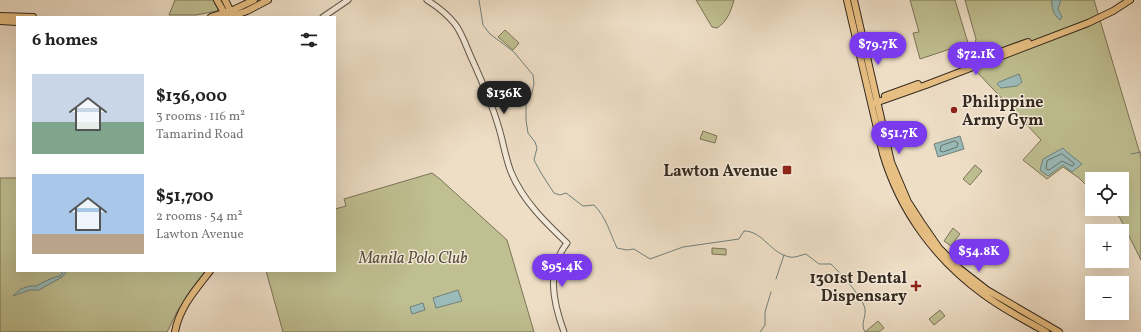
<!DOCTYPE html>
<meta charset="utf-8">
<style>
body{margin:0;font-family:Vollkorn,serif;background:#f6f6f6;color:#222;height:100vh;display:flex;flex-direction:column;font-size:15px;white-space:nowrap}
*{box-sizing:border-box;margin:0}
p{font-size:13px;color:#767676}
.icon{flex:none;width:22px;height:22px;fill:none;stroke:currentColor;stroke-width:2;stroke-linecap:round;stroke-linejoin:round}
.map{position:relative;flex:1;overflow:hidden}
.side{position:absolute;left:16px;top:16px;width:320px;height:256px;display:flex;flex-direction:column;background:#fff;border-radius:0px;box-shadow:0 4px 16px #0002}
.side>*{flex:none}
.tools{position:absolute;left:1085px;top:172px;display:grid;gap:8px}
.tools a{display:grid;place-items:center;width:44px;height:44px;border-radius:0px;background:#fff;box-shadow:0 4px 16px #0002;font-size:20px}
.price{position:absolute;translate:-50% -34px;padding:0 9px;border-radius:14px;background:#7c3aed;color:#fff;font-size:13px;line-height:26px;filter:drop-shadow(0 1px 2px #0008)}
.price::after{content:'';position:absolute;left:50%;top:24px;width:12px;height:9px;margin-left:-6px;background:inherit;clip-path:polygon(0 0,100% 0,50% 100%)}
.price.selected{background:#222;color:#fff}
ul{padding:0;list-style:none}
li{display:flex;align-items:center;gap:12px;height:100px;padding:0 16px}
li span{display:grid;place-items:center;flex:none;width:112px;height:80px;border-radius:0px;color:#555}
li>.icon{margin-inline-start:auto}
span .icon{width:48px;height:48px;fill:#fffc;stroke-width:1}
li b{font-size:17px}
h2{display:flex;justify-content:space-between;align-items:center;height:48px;padding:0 16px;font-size:17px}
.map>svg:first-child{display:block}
</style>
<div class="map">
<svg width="1141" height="332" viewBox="0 0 1141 332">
<rect width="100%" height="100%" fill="#eedec6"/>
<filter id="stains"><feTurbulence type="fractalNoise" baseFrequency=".005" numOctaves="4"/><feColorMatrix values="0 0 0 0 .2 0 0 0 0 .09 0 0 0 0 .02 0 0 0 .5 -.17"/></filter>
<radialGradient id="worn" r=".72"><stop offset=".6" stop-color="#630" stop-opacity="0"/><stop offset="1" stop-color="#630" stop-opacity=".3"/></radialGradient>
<path fill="#bfbf91" stroke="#7a7458" d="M175,0h38l5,9 -1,2 -21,4h-27z
M696,0h38c-3,11 -7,22 -17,28l-5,-1z
M910,0h45l13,43 -48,16 -7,-26 6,-1z
M965,0h129l47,157v103l-21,-42 -9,-9h11v-30h-30v12l-13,-13 -16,-11 -16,12 -24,-19 18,-20 -65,-69 -4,-12 4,-20z
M505,30l14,13 -6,7 -15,-13z
M703,131l14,5 -2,7 -15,-4z
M975,165l7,6 -12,14 -7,-6z
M432,173l8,6 67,61 27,92h-251l-17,-61h69v-62l11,-3 -2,-7z
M0,178h17v93h189l-28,39 -11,22h-167z
M953,228l7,6 -9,12 -7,-5z
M712,248l14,1v6l-14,-1z
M940,310l5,6 -11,9 -5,-6z
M878,321l6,7 -5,4h-14z"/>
<path fill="#9abbb9" stroke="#71817c" d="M1052,0h9l-3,9 4,8 -2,3c-6,-5 -9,-12 -8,-20z
M1019,74l3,8 -5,4 -16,2 -4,-4 2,-2z
M960,136l4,13 -26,8 -4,-13z
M1063,148l5,5 14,11 -10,8 -9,-7 -15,11 -8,-6 3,-11z
M63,271h4l-5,6 -23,13h-9l-17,6c6,-7 14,-11 23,-10 8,-4 16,-9 24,-10z
M458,290l4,11 -26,7 -3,-10z
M423,303l2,7 -13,4 -2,-7z"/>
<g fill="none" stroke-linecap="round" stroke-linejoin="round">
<path stroke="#67726c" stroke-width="1" d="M955,141l3,2 -1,4 -14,5 -3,-1 1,-5z
M1062,154l12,9v2l-2,1 -10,-5 -13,9 -3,-1 1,-8z"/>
<path stroke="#71817c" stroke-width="1" d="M479,0l4,25 7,9 24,18 19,23 1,9 -2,9 -6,12v15l2,13 7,9 2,6 -3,12 7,13 13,20 6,2 6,-2 17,13 11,-1c12,12 16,28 23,43l10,2 7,-1 16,10 33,-12 56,-8 5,-8c19,0 27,23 46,26 5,1 11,-2 16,-3l13,10h12c8,8 34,35 34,46 1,8 -5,14 0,22
M1131,154l10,-2
M776,279l8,-24
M760,332l5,-7v-13l6,-20"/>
<g stroke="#62574a" stroke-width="7">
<path id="minor" d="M427,0c11,7 20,14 28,24 7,9 11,22 16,33 10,22 20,44 27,68 5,15 7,32 13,47 12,29 34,50 56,71 -21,27 -14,59 -3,89
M323,17l25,-17"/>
</g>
<g stroke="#342a20" stroke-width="8">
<path id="major" d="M217,0l9,16
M225,0l7,14
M847,0l36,154c17,57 52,105 100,140 20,15 42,26 63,38
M854,0l37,162 17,40 13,20 18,26 21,21 27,21 72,42
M0,16l33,1
M211,17l24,-8 19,-9
M230,17l17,-6 21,-11
M0,21l17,1
M1003,51l25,-9
M885,96l33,-12
M875,103l51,-18 162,-62 25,-12 17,-11
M175,332c4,-24 21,-43 35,-61"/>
</g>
<use href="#minor" stroke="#f4eada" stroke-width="5"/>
<use href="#major" stroke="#e7bf83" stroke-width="6"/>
</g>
<g fill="#8f2418" stroke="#f4eada" stroke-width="1.5">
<circle cx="954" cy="110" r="4"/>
<rect x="782" y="165" width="10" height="10" rx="2"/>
<path d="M914 280h4v4h4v4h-4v4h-4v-4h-4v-4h4z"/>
</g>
<g text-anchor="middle" stroke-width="3" stroke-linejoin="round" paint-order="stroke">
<g font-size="16" font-weight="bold" fill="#342a20" stroke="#f4eada" text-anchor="end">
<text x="962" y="107" text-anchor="start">Philippine<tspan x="962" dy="18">Army Gym</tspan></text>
<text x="778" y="176">Lawton Avenue</text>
<text x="907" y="283">1301st Dental<tspan x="907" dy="18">Dispensary</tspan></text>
</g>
<g font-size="16" font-style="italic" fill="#574f3c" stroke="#f4eada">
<text x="413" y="263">Manila Polo Club</text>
</g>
</g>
<rect width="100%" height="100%" filter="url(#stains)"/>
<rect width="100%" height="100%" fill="url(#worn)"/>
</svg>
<div class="tools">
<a><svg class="icon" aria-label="locate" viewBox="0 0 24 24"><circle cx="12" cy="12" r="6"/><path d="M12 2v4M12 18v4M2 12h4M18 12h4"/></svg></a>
<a>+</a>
<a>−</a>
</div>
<b class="price" style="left:878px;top:66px">$79.7K</b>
<b class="price" style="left:976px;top:76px">$72.1K</b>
<b class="price selected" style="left:504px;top:115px">$136K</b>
<b class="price" style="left:899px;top:155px">$51.7K</b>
<b class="price" style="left:979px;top:273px">$54.8K</b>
<b class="price" style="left:562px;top:288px">$95.4K</b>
<section class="side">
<h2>6 homes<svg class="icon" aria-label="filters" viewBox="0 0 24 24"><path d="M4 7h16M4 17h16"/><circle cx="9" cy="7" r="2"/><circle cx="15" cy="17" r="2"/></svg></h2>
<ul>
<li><span style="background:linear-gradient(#c9d6e8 60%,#7fa58c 0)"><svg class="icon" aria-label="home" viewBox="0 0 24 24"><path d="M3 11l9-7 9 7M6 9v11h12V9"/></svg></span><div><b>$136,000</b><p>3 rooms · 116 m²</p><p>Tamarind Road</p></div></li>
<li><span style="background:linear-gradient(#a9c7e8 75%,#b9a48a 0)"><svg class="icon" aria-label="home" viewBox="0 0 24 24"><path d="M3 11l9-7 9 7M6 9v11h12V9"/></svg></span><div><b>$51,700</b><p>2 rooms · 54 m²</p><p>Lawton Avenue</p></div></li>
</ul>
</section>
</div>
